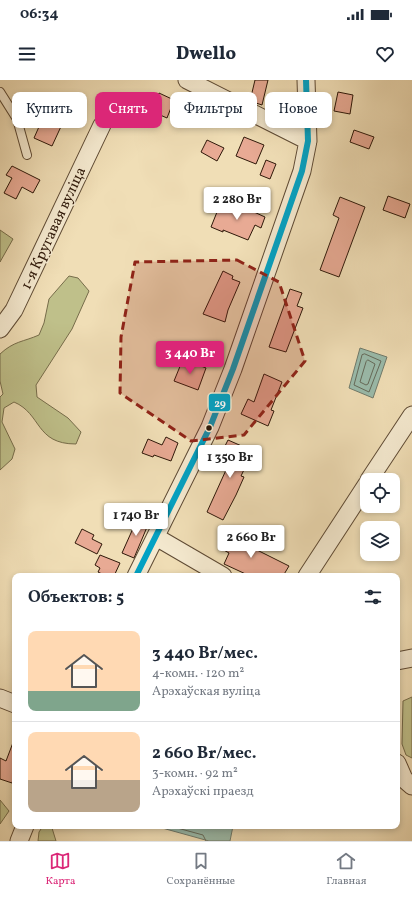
<!DOCTYPE html>
<html lang="ru">
<meta charset="utf-8">
<style>
body{margin:0;font-family:Vollkorn,serif;background:#f2f2f3;color:#1f2937;height:100vh;display:flex;flex-direction:column;font-size:15px;white-space:nowrap}
*{box-sizing:border-box;margin:0}
p{font-size:13px;color:#747a83}
.icon{flex:none;width:22px;height:22px;fill:none;stroke:currentColor;stroke-width:2;stroke-linecap:round;stroke-linejoin:round}
.map{position:relative;flex:1;overflow:hidden}
.sheet{position:absolute;left:12px;top:493px;width:388px;height:256px;display:flex;flex-direction:column;background:#fff;border-radius:8px;box-shadow:0 2px 6px #0003}
.sheet>*{flex:none}
.top-card{position:absolute;left:12px;top:12px;width:388px;height:36px;display:flex;gap:8px}
.fabs{position:absolute;left:360px;top:393px;display:grid;gap:8px}
.fabs a{display:grid;place-items:center;width:40px;height:40px;border-radius:8px;background:#fff;box-shadow:0 2px 6px #0003;font-size:20px}
.price{position:absolute;translate:-50% -34px;padding:0 9px;border-radius:4px;background:#fff;color:#222;font-size:13px;line-height:26px;filter:drop-shadow(0 1px 2px #0008)}
.price::after{content:'';position:absolute;left:50%;top:24px;width:12px;height:9px;margin-left:-6px;background:inherit;clip-path:polygon(0 0,100% 0,50% 100%)}
.price.current{background:#db2777;color:#fff}
ul{padding:0;list-style:none}
li{display:flex;align-items:center;gap:12px;height:100px;padding:0 16px}
li+li{border-top:1px solid #e0e1e3}
li span{display:grid;place-items:center;flex:none;width:112px;height:80px;border-radius:8px;color:#555}
li>.icon{margin-inline-start:auto}
span .icon{width:48px;height:48px;fill:#fffc;stroke-width:1}
li b{font-size:17px}
h2{display:flex;justify-content:space-between;align-items:center;height:48px;padding:0 16px;font-size:17px}
.pill{padding:0 14px;border-radius:8px;background:#fff;box-shadow:0 2px 6px #0003;font-size:14px;line-height:36px}
.pill.current{background:#db2777;color:#fff}
.status{display:flex;justify-content:space-between;align-items:center;height:28px;padding:0 20px;background:#fff;direction:ltr}
.status svg{height:11px;fill:currentColor}
header{display:flex;justify-content:space-between;align-items:center;height:52px;padding:0 16px;background:#fff;font-size:18px;font-weight:800}
.dock{display:flex;justify-content:space-around;align-items:center;height:56px;border-top:1px solid #e0e1e3;background:#fff;font-size:11px;color:#747a83}
.dock a{display:grid;justify-items:center;gap:2px}
.dock .current{color:#db2777}
.map>svg:first-child{display:block}
</style>
<div class="status"><b>06:34</b><svg viewBox="0 0 49 12"><path d="M0 12V9h3v3zM5 12V6h3v6zM10 12V3h3v9zM15 12V0h3v12zM26 1h20v11H26zM47 4h2v5h-2z"/></svg></div>
<header><svg class="icon" aria-label="menu" viewBox="0 0 24 24"><path d="M4 6h16M4 12h16M4 18h16"/></svg>Dwello<svg class="icon" aria-label="heart" viewBox="0 0 24 24"><path d="M12 20l-8-8c-3-5 5-10 8-4 3-6 11-1 8 4z"/></svg></header>
<div class="map">
<svg width="412" height="761" viewBox="0 0 412 761">
<rect width="100%" height="100%" fill="#f0deb6"/>
<filter id="stains"><feTurbulence type="fractalNoise" baseFrequency=".005" numOctaves="4"/><feColorMatrix values="0 0 0 0 .2 0 0 0 0 .09 0 0 0 0 .02 0 0 0 .5 -.17"/></filter>
<radialGradient id="worn" r=".72"><stop offset=".6" stop-color="#630" stop-opacity="0"/><stop offset="1" stop-color="#630" stop-opacity=".3"/></radialGradient>
<path fill="#bfc08a" stroke="#766c4a" d="M0,150l13,9 -13,23z
M69,196l9,2 11,13 -17,38 -36,56 1,12 31,21 13,14 -5,12c-41,0 -34,-30 -62,-42l-10,6 -2,14 13,27 -3,10 -12,11v-73l3,-3 -3,-13v-27c14,-13 23,-12 39,-19l5,-12 5,-24z
M412,617v61l-6,-3 -4,-11 1,-43z
M0,720l9,11 -9,13z
M43,746l9,2 4,13h-18l1,-9z"/>
<path fill="#9abcac" stroke="#6f7a6b" d="M360,268l27,9 -14,41 -24,-10z
M155,746h78l-3,15h-21z"/>
<g fill="none" stroke-linecap="round" stroke-linejoin="round">
<path stroke="#646a5a" stroke-width="1" d="M365,274l16,7 -12,31 -15,-7 8,-30z
M368,280l7,4 -7,20 -2,1 -6,-3 6,-20z
M170,746l33,9 3,6"/>
</g>
<path fill="#e8aa94" stroke="#2e1809" d="M255,0h13l-6,25 -12,-4z
M338,12l15,3 -3,19 -16,-3z
M159,13l15,7 -7,18 -16,-7z
M46,31l18,9 -12,26 -18,-8z
M354,50l20,7 -5,12 -19,-7z
M244,57l20,8 -8,19 -20,-8z
M207,60l17,8 -7,13 -16,-9z
M266,80l10,4 -6,15 -10,-4z
M12,86l28,14 -7,13 -11,-6 -6,12 -12,-6 8,-15 -6,-3z
M388,116l22,8 -5,14 -22,-8z
M340,117l25,10 -26,70 -19,-7 19,-52 -6,-3z
M221,122l20,9 2,-4 22,10 -4,11 -6,-3 -7,15 -25,-10v2l-12,-5z
M223,191l10,5 -1,3 8,3 -12,28 -3,12 -22,-8z
M290,209l12,4 -5,13 6,2 -17,44 -17,-5z
M183,279l23,9 -8,22 -24,-9z
M264,294l18,8 -11,28 3,1 -6,15 -27,-12 7,-15 6,3z
M166,357l12,6 -7,18 -17,-6 -1,2 -11,-4 6,-14 14,6z
M228,360l25,11 -12,25 3,1 -8,18 -13,25 -16,-8 24,-53 -10,-5z
M139,435l11,5 -16,38 -12,-5z
M82,449l12,6 -2,4 10,5 -5,10 -22,-11z
M230,452l29,14 -2,4 32,16 -6,10h-33l-26,-12 5,-11 -7,-4z
M100,475l20,8 -6,13h-8l-8,-4 2,-4 -5,-3z
M14,660l1,32 -3,11 -12,-4v-21l6,3z"/>
<g fill="none" stroke-linecap="round" stroke-linejoin="round">
<g stroke="#5e4a34" stroke-width="10">
<path id="lane" d="M0,12l17,27 10,36"/>
</g>
<g stroke="#5e4a34" stroke-width="19">
<path id="street" d="M187,0l121,61
M0,249l14,-19 88,-185
M369,400l43,-65
M156,457l67,39
M136,496l74,-149 23,-58 69,-198 6,-30 -2,-61
M307,496l60,-92
M397,581l15,-3
M0,618l15,6
M397,683l7,16 8,7
M19,761l6,-15"/>
</g>
<use href="#lane" stroke="#f5ead0" stroke-width="8"/>
<use href="#street" stroke="#f5ead0" stroke-width="17"/>
<g stroke="#f5ead0" stroke-width="9">
<path id="bus-1" d="M136,496l74,-149 23,-58 69,-198 6,-30 -2,-61"/>
</g>
<use href="#bus-1" stroke="#02a2c4" stroke-width="6"/>
</g>
<path fill="#8f2418" fill-opacity="0.2" stroke="#8f2418" stroke-width="3" stroke-dasharray="8 5" stroke-linejoin="round" d="M237,180l42,22 26,79 -61,74 -53,6 -71,-48 1,-56 14,-75z"/>
<circle fill="#2e1809" stroke="#f5ead0" stroke-width="1.5" cx="209" cy="348" r="3.5"/>
<g text-anchor="middle" stroke-width="3" stroke-linejoin="round" paint-order="stroke">
<g font-size="15" fill="#2e1809" stroke="#f5ead0">
<text transform="translate(53 148) rotate(-65)" y="5">1-я Кругавая вуліца</text>
</g>
</g>
<rect stroke="#f5ead0" stroke-width="1.5" x="208" y="313" width="23" height="19" rx="4" fill="#02a2c4"/>
<g font-size="11" text-anchor="middle" font-weight="bold" fill="#fff">
<text x="220" y="327">29</text>
</g>
<rect width="100%" height="100%" filter="url(#stains)"/>
<rect width="100%" height="100%" fill="url(#worn)"/>
</svg>
<div class="fabs">
<a><svg class="icon" aria-label="locate" viewBox="0 0 24 24"><circle cx="12" cy="12" r="6"/><path d="M12 2v4M12 18v4M2 12h4M18 12h4"/></svg></a>
<a><svg class="icon" aria-label="layers" viewBox="0 0 24 24"><path d="M12 4l9 5-9 5-9-5zM3 14l9 5 9-5"/></svg></a>
</div>
<b class="price" style="left:237px;top:141px">2 280 Br</b>
<b class="price current" style="left:190px;top:295px">3 440 Br</b>
<b class="price" style="left:230px;top:399px">1 350 Br</b>
<b class="price" style="left:136px;top:457px">1 740 Br</b>
<b class="price" style="left:251px;top:479px">2 660 Br</b>
<div class="top-card">
<a class="pill">Купить</a>
<a class="pill current">Снять</a>
<a class="pill">Фильтры</a>
<a class="pill">Новое</a>
</div>
<section class="sheet">
<h2>Объектов: 5<svg class="icon" aria-label="filters" viewBox="0 0 24 24"><path d="M4 7h16M4 17h16"/><circle cx="9" cy="7" r="2"/><circle cx="15" cy="17" r="2"/></svg></h2>
<ul>
<li><span style="background:linear-gradient(#ffd9b3 75%,#7fa58c 0)"><svg class="icon" aria-label="home" viewBox="0 0 24 24"><path d="M3 11l9-7 9 7M6 9v11h12V9"/></svg></span><div><b>3 440 Br/мес.</b><p>4-комн. · 120 m²</p><p>Арэхаўская вуліца</p></div></li>
<li><span style="background:linear-gradient(#ffd9b3 60%,#b9a48a 0)"><svg class="icon" aria-label="home" viewBox="0 0 24 24"><path d="M3 11l9-7 9 7M6 9v11h12V9"/></svg></span><div><b>2 660 Br/мес.</b><p>3-комн. · 92 m²</p><p>Арэхаўскі праезд</p></div></li>
</ul>
</section>
</div>
<nav class="dock">
<a class="current"><svg class="icon" aria-label="map" viewBox="0 0 24 24"><path d="M3 6l6-2 6 2 6-2v14l-6 2-6-2-6 2zM9 4v14M15 6v14"/></svg>Карта</a>
<a><svg class="icon" aria-label="saved" viewBox="0 0 24 24"><path d="M7 4h10v16l-5-4-5 4z"/></svg>Сохранённые</a>
<a><svg class="icon" aria-label="home" viewBox="0 0 24 24"><path d="M3 11l9-7 9 7M6 9v11h12V9"/></svg>Главная</a>
</nav>
